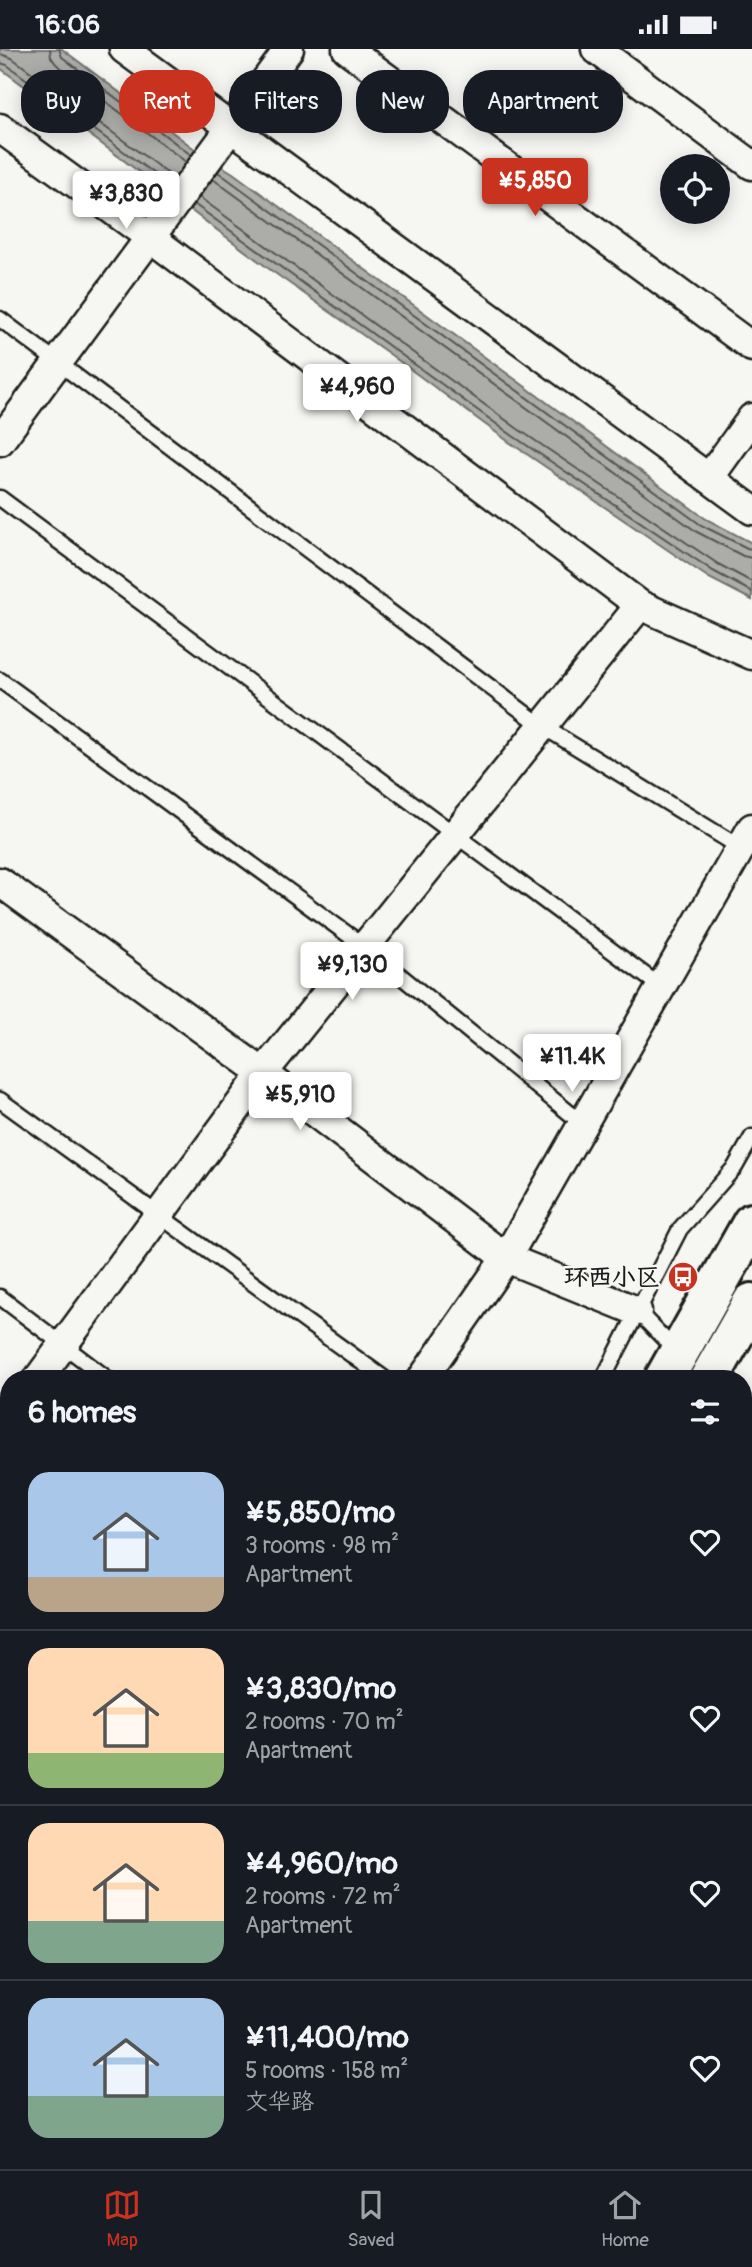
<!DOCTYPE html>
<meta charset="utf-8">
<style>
body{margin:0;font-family:Pangolin,"LXGW WenKai TC",sans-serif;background:#20242c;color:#f1f3f6;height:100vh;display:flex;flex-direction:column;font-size:26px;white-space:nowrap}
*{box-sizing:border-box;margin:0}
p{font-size:23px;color:#9ea1a6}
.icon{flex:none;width:38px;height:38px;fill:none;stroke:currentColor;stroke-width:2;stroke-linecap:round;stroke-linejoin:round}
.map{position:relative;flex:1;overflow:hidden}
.panel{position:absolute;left:0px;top:1321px;width:752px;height:800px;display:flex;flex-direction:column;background:#171b24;border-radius:28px 28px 0 0;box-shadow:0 4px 18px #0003}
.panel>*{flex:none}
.guide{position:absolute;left:21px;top:21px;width:710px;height:63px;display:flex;gap:14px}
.buttons{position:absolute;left:660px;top:105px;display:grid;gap:14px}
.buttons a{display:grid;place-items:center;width:70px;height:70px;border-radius:50%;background:#171b24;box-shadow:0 4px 18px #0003;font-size:35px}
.price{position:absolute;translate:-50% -60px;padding:0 16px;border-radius:7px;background:#fff;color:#222;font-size:23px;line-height:46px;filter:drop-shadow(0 2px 4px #0008)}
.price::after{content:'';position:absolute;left:50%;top:42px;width:21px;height:16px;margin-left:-10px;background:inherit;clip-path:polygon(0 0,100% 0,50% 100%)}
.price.selected{background:#c8321e;color:#fff}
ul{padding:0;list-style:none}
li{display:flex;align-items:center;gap:21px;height:175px;padding:0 28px}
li+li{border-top:2px solid #363941}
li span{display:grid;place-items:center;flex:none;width:196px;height:140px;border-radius:21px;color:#555}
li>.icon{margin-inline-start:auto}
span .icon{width:84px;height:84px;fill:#fffc;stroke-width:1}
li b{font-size:30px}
h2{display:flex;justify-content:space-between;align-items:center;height:84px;padding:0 28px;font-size:30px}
.tag{padding:0 24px;border-radius:28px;background:#171b24;box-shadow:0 4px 18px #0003;font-size:24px;line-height:63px}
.tag.selected{background:#c8321e;color:#fff}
.status{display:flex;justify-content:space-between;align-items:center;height:49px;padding:0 35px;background:#171b24;direction:ltr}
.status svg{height:19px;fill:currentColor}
.menu{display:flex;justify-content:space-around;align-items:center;height:98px;border-top:2px solid #363941;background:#171b24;font-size:19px;color:#9ea1a6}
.menu a{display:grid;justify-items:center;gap:4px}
.menu .selected{color:#c8321e}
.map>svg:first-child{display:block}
</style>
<div class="status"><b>16:06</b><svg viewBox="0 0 49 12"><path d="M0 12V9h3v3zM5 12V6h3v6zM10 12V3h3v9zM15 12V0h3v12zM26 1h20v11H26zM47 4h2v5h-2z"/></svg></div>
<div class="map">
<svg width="752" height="2120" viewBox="0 0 752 2120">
<rect width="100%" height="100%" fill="#f6f6f2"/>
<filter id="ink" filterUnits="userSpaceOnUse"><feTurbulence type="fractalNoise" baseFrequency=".0143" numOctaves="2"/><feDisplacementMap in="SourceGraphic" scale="14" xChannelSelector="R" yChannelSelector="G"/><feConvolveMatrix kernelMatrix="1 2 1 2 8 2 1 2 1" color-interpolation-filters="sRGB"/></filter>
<g filter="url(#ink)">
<path fill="#e6e6e2" d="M752,1422v698h-399l4,-8h387v-675z"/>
<path fill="#acaca9" stroke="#727271" stroke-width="2" d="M0,0h62l134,101 37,23 473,346 46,24v57l-43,-22 -200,-136 -118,-87 -119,-84 -272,-203z"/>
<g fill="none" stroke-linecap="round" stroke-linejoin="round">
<path stroke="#565654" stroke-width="2" d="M50,0l1,8 5,7 130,98
M59,0l3,8 129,98
M0,5l12,4 162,120
M0,14l7,2 162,120
M218,123l483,353 46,23 5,1
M213,130l484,353 46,24 9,2
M199,148l319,232 200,135 34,18
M194,155l319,232 200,135 39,21"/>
<g stroke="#1c1c1c" stroke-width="19">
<path id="service" d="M0,270l542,407 199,122
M0,449l661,489
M0,631l365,267 218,177
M0,1051l385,279
M0,1248l108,82
M637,1262l41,42
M603,1330l77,-150 55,-62 17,-30
M0,1424l9,6
M0,1605l9,6
M165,2120l4,-8"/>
</g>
<g stroke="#1c1c1c" stroke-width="33">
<path id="minor" d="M124,0l628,461
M347,0l405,298
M596,0l156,116
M0,79l151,110 489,367 112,50
M0,392l289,-392
M709,429l43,-60
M0,833l263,191 243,185 131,53
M38,1330l225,-306 377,-468
M422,1330l84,-121 246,-430
M0,1381l9,-12
M0,1782l9,7"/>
</g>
<g stroke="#1c1c1c" stroke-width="42">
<path id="tertiary" d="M0,2043l9,6
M99,2112l11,8"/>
</g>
<g stroke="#1c1c1c" stroke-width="44">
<path id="secondary" d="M664,1330l88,-156
M709,1330l43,-76
M233,2120l4,-8
M278,2120l4,-8"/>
</g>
<use href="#service" stroke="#f6f6f2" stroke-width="14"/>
<use href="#minor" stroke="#f6f6f2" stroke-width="28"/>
<use href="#tertiary" stroke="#f6f6f2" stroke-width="37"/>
<use href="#secondary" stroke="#f6f6f2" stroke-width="38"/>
</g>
</g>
<defs>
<g id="bus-disc" transform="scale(1.575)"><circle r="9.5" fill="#c8321e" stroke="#f6f6f2"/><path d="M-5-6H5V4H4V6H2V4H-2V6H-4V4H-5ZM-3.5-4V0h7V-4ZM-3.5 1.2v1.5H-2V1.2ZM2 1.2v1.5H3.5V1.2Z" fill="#fff"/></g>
</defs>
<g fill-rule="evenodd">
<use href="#bus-disc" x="683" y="1228"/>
</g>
<g text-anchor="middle" stroke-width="5" stroke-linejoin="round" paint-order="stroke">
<g font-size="24" font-weight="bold" fill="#1c1c1c" stroke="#f6f6f2" text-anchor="end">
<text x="660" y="1236">环西小区</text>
</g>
</g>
</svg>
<div class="buttons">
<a><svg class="icon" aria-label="locate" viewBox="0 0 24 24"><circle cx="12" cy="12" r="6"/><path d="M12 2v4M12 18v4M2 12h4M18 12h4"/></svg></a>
</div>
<b class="price selected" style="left:535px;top:169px">¥5,850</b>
<b class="price" style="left:126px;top:182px">¥3,830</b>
<b class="price" style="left:357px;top:375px">¥4,960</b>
<b class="price" style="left:352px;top:953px">¥9,130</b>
<b class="price" style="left:572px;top:1045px">¥11.4K</b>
<b class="price" style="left:300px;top:1083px">¥5,910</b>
<div class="guide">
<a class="tag">Buy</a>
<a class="tag selected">Rent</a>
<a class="tag">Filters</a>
<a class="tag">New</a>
<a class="tag">Apartment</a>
</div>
<section class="panel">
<h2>6 homes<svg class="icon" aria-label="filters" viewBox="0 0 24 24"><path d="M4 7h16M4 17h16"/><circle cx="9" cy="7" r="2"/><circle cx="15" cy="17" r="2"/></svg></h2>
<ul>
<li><span style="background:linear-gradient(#a9c7e8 75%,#b9a48a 0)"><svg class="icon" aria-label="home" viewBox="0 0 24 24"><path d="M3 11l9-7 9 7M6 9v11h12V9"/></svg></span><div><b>¥5,850/mo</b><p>3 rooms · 98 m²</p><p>Apartment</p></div><svg class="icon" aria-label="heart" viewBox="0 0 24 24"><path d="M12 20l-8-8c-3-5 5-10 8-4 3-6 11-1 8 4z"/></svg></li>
<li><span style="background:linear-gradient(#ffd9b3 75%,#8fb573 0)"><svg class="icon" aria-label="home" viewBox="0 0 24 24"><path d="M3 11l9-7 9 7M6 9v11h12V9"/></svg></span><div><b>¥3,830/mo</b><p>2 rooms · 70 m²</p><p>Apartment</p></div><svg class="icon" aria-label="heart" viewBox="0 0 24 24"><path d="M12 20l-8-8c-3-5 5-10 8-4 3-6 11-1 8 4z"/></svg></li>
<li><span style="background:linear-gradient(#ffd9b3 70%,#7fa58c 0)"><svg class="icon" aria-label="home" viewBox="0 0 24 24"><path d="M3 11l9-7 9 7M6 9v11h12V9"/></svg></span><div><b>¥4,960/mo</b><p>2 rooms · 72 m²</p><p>Apartment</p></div><svg class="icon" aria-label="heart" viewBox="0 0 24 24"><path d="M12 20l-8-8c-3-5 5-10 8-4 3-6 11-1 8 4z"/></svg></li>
<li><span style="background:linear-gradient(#a9c7e8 70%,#7fa58c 0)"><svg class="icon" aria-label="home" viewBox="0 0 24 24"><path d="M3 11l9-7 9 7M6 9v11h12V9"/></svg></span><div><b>¥11,400/mo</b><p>5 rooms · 158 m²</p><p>文华路</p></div><svg class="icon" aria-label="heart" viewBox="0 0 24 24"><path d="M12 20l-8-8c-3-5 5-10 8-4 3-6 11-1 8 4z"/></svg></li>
</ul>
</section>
</div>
<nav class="menu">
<a class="selected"><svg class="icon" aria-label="map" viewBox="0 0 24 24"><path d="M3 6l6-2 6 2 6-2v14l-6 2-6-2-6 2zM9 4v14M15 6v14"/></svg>Map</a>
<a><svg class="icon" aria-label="saved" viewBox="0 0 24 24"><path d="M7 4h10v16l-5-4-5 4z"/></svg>Saved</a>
<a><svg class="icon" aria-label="home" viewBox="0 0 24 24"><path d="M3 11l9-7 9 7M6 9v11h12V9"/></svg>Home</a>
</nav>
